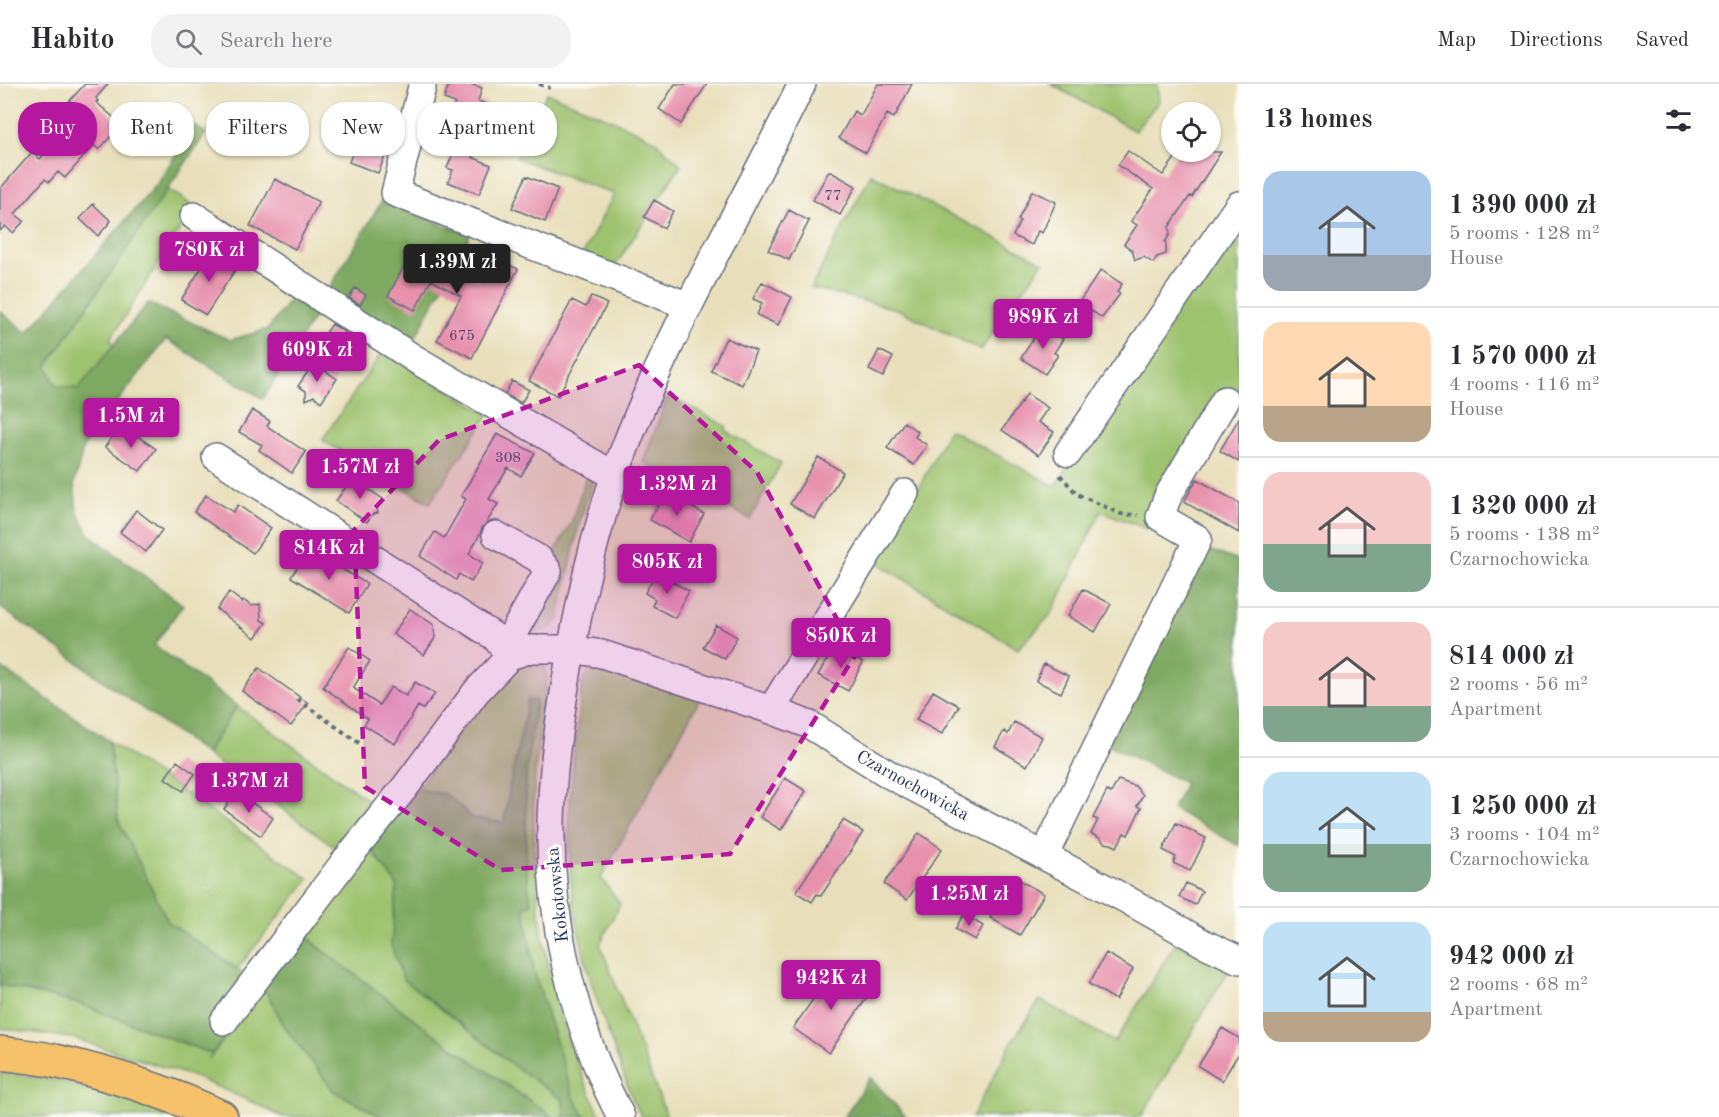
<!DOCTYPE html>
<meta charset="utf-8">
<style>
body{margin:0;font-family:"Old Standard TT",serif;background:#f2f2f3;color:#2b2b33;height:100vh;display:flex;flex-direction:column;font-size:22px;white-space:nowrap}
*{box-sizing:border-box;margin:0}
p{font-size:20px;color:#7c7c81}
.icon{flex:none;width:33px;height:33px;fill:none;stroke:currentColor;stroke-width:2;stroke-linecap:round;stroke-linejoin:round}
.map{position:relative;flex:1;overflow:hidden}
.sheet{display:flex;flex-direction:column;background:#fff;width:480px}
.sheet>*{flex:none}
.hud{position:absolute;left:18px;top:18px;width:570px;height:54px;display:flex;gap:12px}
.buttons{position:absolute;left:1161px;top:18px;display:grid;gap:12px}
.buttons a{display:grid;place-items:center;width:60px;height:60px;border-radius:50%;background:#fff;box-shadow:0 2px 4px #0004;font-size:30px}
.price{position:absolute;translate:-50% -51px;padding:0 14px;border-radius:6px;background:#b5179e;color:#fff;font-size:20px;line-height:39px;filter:drop-shadow(0 2px 3px #0008)}
.price::after{content:'';position:absolute;left:50%;top:36px;width:18px;height:14px;margin-left:-9px;background:inherit;clip-path:polygon(0 0,100% 0,50% 100%)}
.price.current{background:#222;color:#fff}
ul{padding:0;list-style:none}
li{display:flex;align-items:center;gap:18px;height:150px;padding:0 24px}
li+li{border-top:2px solid #e1e1e2}
li span{display:grid;place-items:center;flex:none;width:168px;height:120px;border-radius:18px;color:#555}
li>.icon{margin-inline-start:auto}
span .icon{width:72px;height:72px;fill:#fffc;stroke-width:1}
li b{font-size:26px}
h2{display:flex;justify-content:space-between;align-items:center;height:72px;padding:0 24px;font-size:26px}
.tag{padding:0 21px;border-radius:24px;background:#fff;box-shadow:0 2px 4px #0004;font-size:21px;line-height:54px}
.tag.current{background:#b5179e;color:#fff}
header{display:flex;align-items:center;gap:36px;box-sizing:border-box;height:84px;padding:0 30px;background:#fff;border-bottom:2px solid #e1e1e2}
header strong{font-size:28px}
nav{display:flex;gap:33px;margin-inline-start:auto;font-size:21px}
.search{width:420px;height:54px;background:#f2f2f3;display:flex;align-items:center;gap:15px;box-sizing:border-box;padding:0 21px;border-radius:24px;color:#7c7c81;font-size:22px}
main{display:flex;flex:1;min-height:0}
.map>svg:first-child{display:block}
</style>
<header>
<strong>Habito</strong>
<div class="search"><svg class="icon" aria-label="search" viewBox="0 0 24 24"><circle cx="10" cy="10" r="6"/><path d="M15 15l6 6"/></svg>Search here</div>
<nav><a>Map</a><a>Directions</a><a>Saved</a></nav>
</header>
<main>
<div class="map">
<svg width="1239" height="1033" viewBox="0 0 1239 1033">
<rect width="100%" height="100%" fill="#fdfcf7"/>
<filter id="ink" filterUnits="userSpaceOnUse"><feTurbulence type="fractalNoise" baseFrequency=".0167" numOctaves="2"/><feDisplacementMap in="SourceGraphic" scale="12" xChannelSelector="R" yChannelSelector="G"/><feConvolveMatrix kernelMatrix="1 2 1 2 8 2 1 2 1" color-interpolation-filters="sRGB"/></filter>
<filter id="wash" filterUnits="userSpaceOnUse"><feTurbulence type="fractalNoise" baseFrequency=".008" numOctaves="4" result="noise"/><feDisplacementMap in="SourceGraphic" scale="24" xChannelSelector="R" yChannelSelector="G"/><feGaussianBlur stdDeviation="1.35" result="paint"/><feColorMatrix in="noise" values="0 0 0 0 0 0 0 0 0 0 0 0 0 0 0 0 0 1.4 0 .05"/><feComposite in="paint" operator="in"/></filter>
<g filter="url(#wash)">
<rect width="100%" height="100%" fill="#e8dfba"/>
<path fill="#9ec36e" stroke="#5c7966" stroke-width="1.5" d="M1051,0h106l2,17 -24,30z
M547,9l63,26 43,20 28,26 -66,101 -32,-12 31,-60 -98,-36z
M871,90l172,88 -62,88 -84,-41 -86,-21z
M167,105l27,17 -84,134 5,4 -37,45 -22,-3 -9,-20z
M1239,133v184l-21,-11 -71,139 -46,-18 -49,102 -34,36 -144,-88 47,-78 28,-54 106,57z
M383,267l106,63 -59,89 -108,-63z
M668,312l58,30v5l55,32 -31,56 -107,-57z
M589,384l6,6 -16,50 -21,96 -6,7 -20,7 -6,-3 27,-75 19,-35z
M529,576l1,7 12,-2 3,2 2,13c-5,36 -11,72 -13,109 -1,14 0,27 0,41 1,99 22,198 67,287h-16l-12,-21 -39,-124 -10,-67h7l-5,-39v-95l10,-70 -8,-1 -17,81 -7,42 -32,-5 -25,-23 -30,-6 83,-112z
M605,582l96,31 -100,181 19,26 -20,40 67,173h-25l-8,-14c-23,-63 -49,-125 -59,-192 -13,-77 -2,-154 8,-231l4,-6 5,-4 11,2z
M237,622l132,95 -35,45 -128,-92z
M109,657l200,138 -72,90 -69,-47 -50,-102z
M371,765l26,36 -4,34 10,60 115,90 45,31 1,17h-11l-114,-79 -118,-89 -19,-17z
M1176,858l53,28 -88,147h-169l41,-77 27,-40 75,42z
M0,901l80,19 132,50 -3,5 55,-71 22,41 48,62 48,26h-100l-21,-11 -66,-29 -123,-39 -72,-10z
M0,989l37,4 98,19 43,21h-178z"/>
<path fill="#7ea961" stroke="#4c6c60" stroke-width="1.5" d="M194,41l12,8 -159,233 9,20 22,3 70,-86 82,37 38,-11 26,-34 24,16 -55,88 -97,-60 -82,106 -10,39 3,27 13,24 93,70 -29,40 83,61 -31,48 -206,-147v-296l27,22 131,-150z
M382,117l88,34 -59,111 -84,-54z
M1209,466l30,11v285l-66,-37 12,-26 -78,-39z
M0,583l109,74 9,79 50,102 96,65 38,-55 19,17 118,89 114,79h-171l-48,-26 -48,-62 -22,-41 -52,66 -132,-50 -80,-19z
M528,616l8,1 -10,70v95l5,39 -7,1 10,66 39,124 12,21h-21l-1,-17 -45,-31 -115,-90 -12,-34 6,-60 -26,-36 46,-60 30,6 25,23 32,5 7,-42z
M870,993l36,40h-62z"/>
<g id="blocks">
<path fill="#e791ad" d="M85,0h23l-12,14 2,3 -2,1 25,22 -22,26 -5,-5 -29,33 -7,-6 -9,10 -4,-3 -30,35 9,7 -11,12 -8,-7 -5,5v-42l32,-37 8,7 28,-33 -12,-10z
M449,0h21l12,4 -4,13 16,6 -7,19 -3,-1 -12,32 19,8 -12,29 -31,-12 5,-12 -6,-2 16,-38 -15,-6 7,-21 -11,-4z
M675,0h32l-26,40 -22,-15z
M878,0h34l-18,34 -7,-4 -21,39 -27,-15 15,-27 7,4z
M358,54l7,3 1,-3 23,9 -11,26 -29,-11z
M1128,67l35,24 16,-23h42l-29,45 -2,-1 -21,31 1,7 -5,8 1,2v10l-9,3 -4,6 -9,-6 -9,3 -3,-10 -8,-6 13,-19 -6,-4 22,-32 -35,-24z
M829,87l27,15 -16,29 -27,-15z
M526,92l32,13 -13,33 -33,-14z
M275,95l44,23 -24,47 -45,-23z
M1032,107l24,11 -14,31 -4,-2 -6,14 -19,-9 7,-15 -2,-1z
M654,116l19,11 -9,17 -20,-11z
M93,120l18,17 -13,15 -18,-17z
M789,126l20,11 -20,39 -21,-10z
M415,162l62,34 12,-25 29,14 -46,89 -35,-18 24,-44 -30,-16 -16,30 -27,-14z
M212,167l25,16 -31,48 -25,-15z
M1101,186l21,14 -5,8 3,2 -18,24 -23,-16z
M762,198l30,15 -14,28 -21,-10 5,-12 -9,-4z
M355,204l11,7 -6,10 -11,-7z
M591,212l16,8 -49,92 -29,-15 43,-81 14,7z
M332,240l13,8 -2,3 2,1 -9,14 -15,-10z
M1042,241l21,14 -9,14 4,2 -13,19 -24,-16z
M726,254l30,13 -14,34 -31,-14z
M879,266l14,7 -10,20 -14,-7z
M314,279l23,16 -16,23 -7,-6 -8,4v-9l-8,-5z
M512,297l17,9 -8,13 -16,-9z
M1027,310l21,14 -10,14 16,10 -15,23 -37,-25z
M252,326l18,11 -3,5 39,26 -14,21 -33,-23 3,-5 -23,-13z
M1239,334v44l-19,-11z
M904,338l14,10 -3,5 12,8 -13,20 -27,-17z
M117,346l10,8 5,-6 24,17 -16,22 -35,-24z
M497,350l38,19 -14,23 -13,-8 -19,31 9,5 -11,18 -5,6 -2,6 -11,20 14,9 -12,19 -12,-8 -3,6 -36,-24 15,-24 9,6 22,-39 -5,-3z
M818,373l25,15 -28,47 -25,-15z
M352,394l31,21 -6,9 1,5 -5,1 -6,8 -31,-21z
M1197,395l42,24v30l-55,-31z
M664,410l10,5 1,-1 29,16 -15,28 -39,-22z
M206,411l27,17 5,-7 33,23 -18,25 -59,-41z
M136,426l26,20 -16,22 -26,-20z
M309,465l58,35 -18,29 -58,-36z
M656,489l33,18 -14,27 -23,-12 3,-7 -10,-6z
M1083,505l28,15 -16,28 -27,-16z
M229,508l13,10 1,-2 9,6 8,-2 1,16 5,3 -11,15 -38,-29z
M410,525l24,16 1,13 -11,17 -31,-21z
M716,541l21,12 -12,22 -22,-12z
M835,562l28,16 -15,29 -30,-16z
M349,563l21,14 -17,27 26,17 12,-18 15,9 9,-14 20,12 -12,15 -5,-3 -23,38 -31,-19 4,-6 -45,-32z
M1044,580l25,12 -8,17 -25,-12z
M259,584l49,35 -17,23 -49,-35z
M933,607l26,15 -17,28 -26,-14z
M1014,638l28,15 -15,29 -32,-19 9,-16 4,3z
M177,677l18,13 -12,17 -18,-13z
M785,694l21,13 -25,39 -21,-13z
M1118,696l17,6 8,9 -6,11 4,2 -13,27 -4,-2 -7,14 -6,-3 -7,-1 -4,-5 -9,-4 7,-14 -5,-2 14,-27 4,2z
M237,708l36,26 -12,18 -37,-27z
M843,736l20,12 -42,64 -4,-2 -5,8 -16,-10z
M1176,739l30,15 -16,33 -17,-8 3,-6 -13,-7z
M919,749l23,16 -35,51 -23,-16z
M1019,796l25,14 -24,41 -30,-17 13,-21 4,3z
M1186,799l16,8 -7,14 -16,-8z
M964,830l19,12 -8,14 -20,-11z
M1106,869l27,16 -17,31 -27,-16z
M833,887l9,7 3,-4 16,11 -3,4 10,7 -39,57 -36,-25z
M1222,944l17,10v15l-17,28 -24,-15z"/>
</g>
</g>
<g filter="url(#ink)">
<use href="#blocks" fill-opacity="0" stroke="#636d7e" stroke-width="1.5"/>
<g fill="none" stroke-linecap="round" stroke-linejoin="round">
<g stroke="#636d7e" stroke-width="30">
<path id="minor" d="M422,3l-27,106 294,113
M194,132l221,143 200,117
M1068,369l171,-248
M216,373l279,180 15,19
M496,451l43,24 9,12 -33,59 -5,26
M771,626l134,-217
M1044,772l154,-317 -38,-22 8,-21 57,-96
M224,937l122,-161 60,-74 70,-94 34,-36 21,-7h40l31,5 169,56 39,15 80,50 234,123 79,45 36,17
M621,1033c-50,-97 -76,-209 -69,-318 2,-44 9,-88 16,-131 13,-76 30,-151 58,-223 49,-125 118,-241 176,-361"/>
</g>
<g stroke="#636d7e" stroke-width="36">
<path id="highway" d="M0,969c20,3 40,4 59,9 55,13 111,31 162,55"/>
</g>
<path stroke="#636d7e" stroke-width="4" stroke-dasharray="4.5 4.5" stroke-linecap="butt" d="M539,0l11,4
M1060,391l17,19 44,20 17,1
M297,615l62,44"/>
<use href="#minor" stroke="#fff" stroke-width="27"/>
<use href="#highway" stroke="#f5c16b" stroke-width="33"/>
</g>
</g>
<path fill="#b5179e" fill-opacity="0.2" stroke="#b5179e" stroke-width="4.5" stroke-dasharray="12 8" stroke-linejoin="round" d="M639,281l118,107 99,182 -126,200 -229,16 -136,-83 -11,-257 85,-90z"/>
<g text-anchor="middle" stroke-width="6" stroke-linejoin="round" paint-order="stroke">
<g font-size="15" fill="#4e4872">
<text x="833" y="116">77</text>
<text x="462" y="256">675</text>
<text x="508" y="378">308</text>
</g>
<g font-size="18" fill="#1b2f5e" stroke="#fdfcf7">
<text transform="translate(913 701) rotate(29)" y="6">Czarnochowicka</text>
<text transform="translate(557 811) rotate(-96)" y="6">Kokotowska</text>
</g>
</g>
</svg>
<div class="buttons">
<a><svg class="icon" aria-label="locate" viewBox="0 0 24 24"><circle cx="12" cy="12" r="6"/><path d="M12 2v4M12 18v4M2 12h4M18 12h4"/></svg></a>
</div>
<b class="price" style="left:209px;top:199px">780K zł</b>
<b class="price current" style="left:457px;top:211px">1.39M zł</b>
<b class="price" style="left:1043px;top:266px">989K zł</b>
<b class="price" style="left:317px;top:299px">609K zł</b>
<b class="price" style="left:131px;top:365px">1.5M zł</b>
<b class="price" style="left:360px;top:416px">1.57M zł</b>
<b class="price" style="left:677px;top:433px">1.32M zł</b>
<b class="price" style="left:329px;top:497px">814K zł</b>
<b class="price" style="left:667px;top:511px">805K zł</b>
<b class="price" style="left:841px;top:585px">850K zł</b>
<b class="price" style="left:249px;top:730px">1.37M zł</b>
<b class="price" style="left:969px;top:843px">1.25M zł</b>
<b class="price" style="left:831px;top:927px">942K zł</b>
<div class="hud">
<a class="tag current">Buy</a>
<a class="tag">Rent</a>
<a class="tag">Filters</a>
<a class="tag">New</a>
<a class="tag">Apartment</a>
</div>
</div>
<section class="sheet">
<h2>13 homes<svg class="icon" aria-label="filters" viewBox="0 0 24 24"><path d="M4 7h16M4 17h16"/><circle cx="9" cy="7" r="2"/><circle cx="15" cy="17" r="2"/></svg></h2>
<ul>
<li><span style="background:linear-gradient(#a9c7e8 70%,#9aa5b1 0)"><svg class="icon" aria-label="home" viewBox="0 0 24 24"><path d="M3 11l9-7 9 7M6 9v11h12V9"/></svg></span><div><b>1 390 000 zł</b><p>5 rooms · 128 m²</p><p>House</p></div></li>
<li><span style="background:linear-gradient(#ffd9b3 70%,#b9a48a 0)"><svg class="icon" aria-label="home" viewBox="0 0 24 24"><path d="M3 11l9-7 9 7M6 9v11h12V9"/></svg></span><div><b>1 570 000 zł</b><p>4 rooms · 116 m²</p><p>House</p></div></li>
<li><span style="background:linear-gradient(#f6c9c9 60%,#7fa58c 0)"><svg class="icon" aria-label="home" viewBox="0 0 24 24"><path d="M3 11l9-7 9 7M6 9v11h12V9"/></svg></span><div><b>1 320 000 zł</b><p>5 rooms · 138 m²</p><p>Czarnochowicka</p></div></li>
<li><span style="background:linear-gradient(#f6c9c9 70%,#7fa58c 0)"><svg class="icon" aria-label="home" viewBox="0 0 24 24"><path d="M3 11l9-7 9 7M6 9v11h12V9"/></svg></span><div><b>814 000 zł</b><p>2 rooms · 56 m²</p><p>Apartment</p></div></li>
<li><span style="background:linear-gradient(#bfe0f5 60%,#7fa58c 0)"><svg class="icon" aria-label="home" viewBox="0 0 24 24"><path d="M3 11l9-7 9 7M6 9v11h12V9"/></svg></span><div><b>1 250 000 zł</b><p>3 rooms · 104 m²</p><p>Czarnochowicka</p></div></li>
<li><span style="background:linear-gradient(#bfe0f5 75%,#b9a48a 0)"><svg class="icon" aria-label="home" viewBox="0 0 24 24"><path d="M3 11l9-7 9 7M6 9v11h12V9"/></svg></span><div><b>942 000 zł</b><p>2 rooms · 68 m²</p><p>Apartment</p></div></li>
</ul>
</section>
</main>
